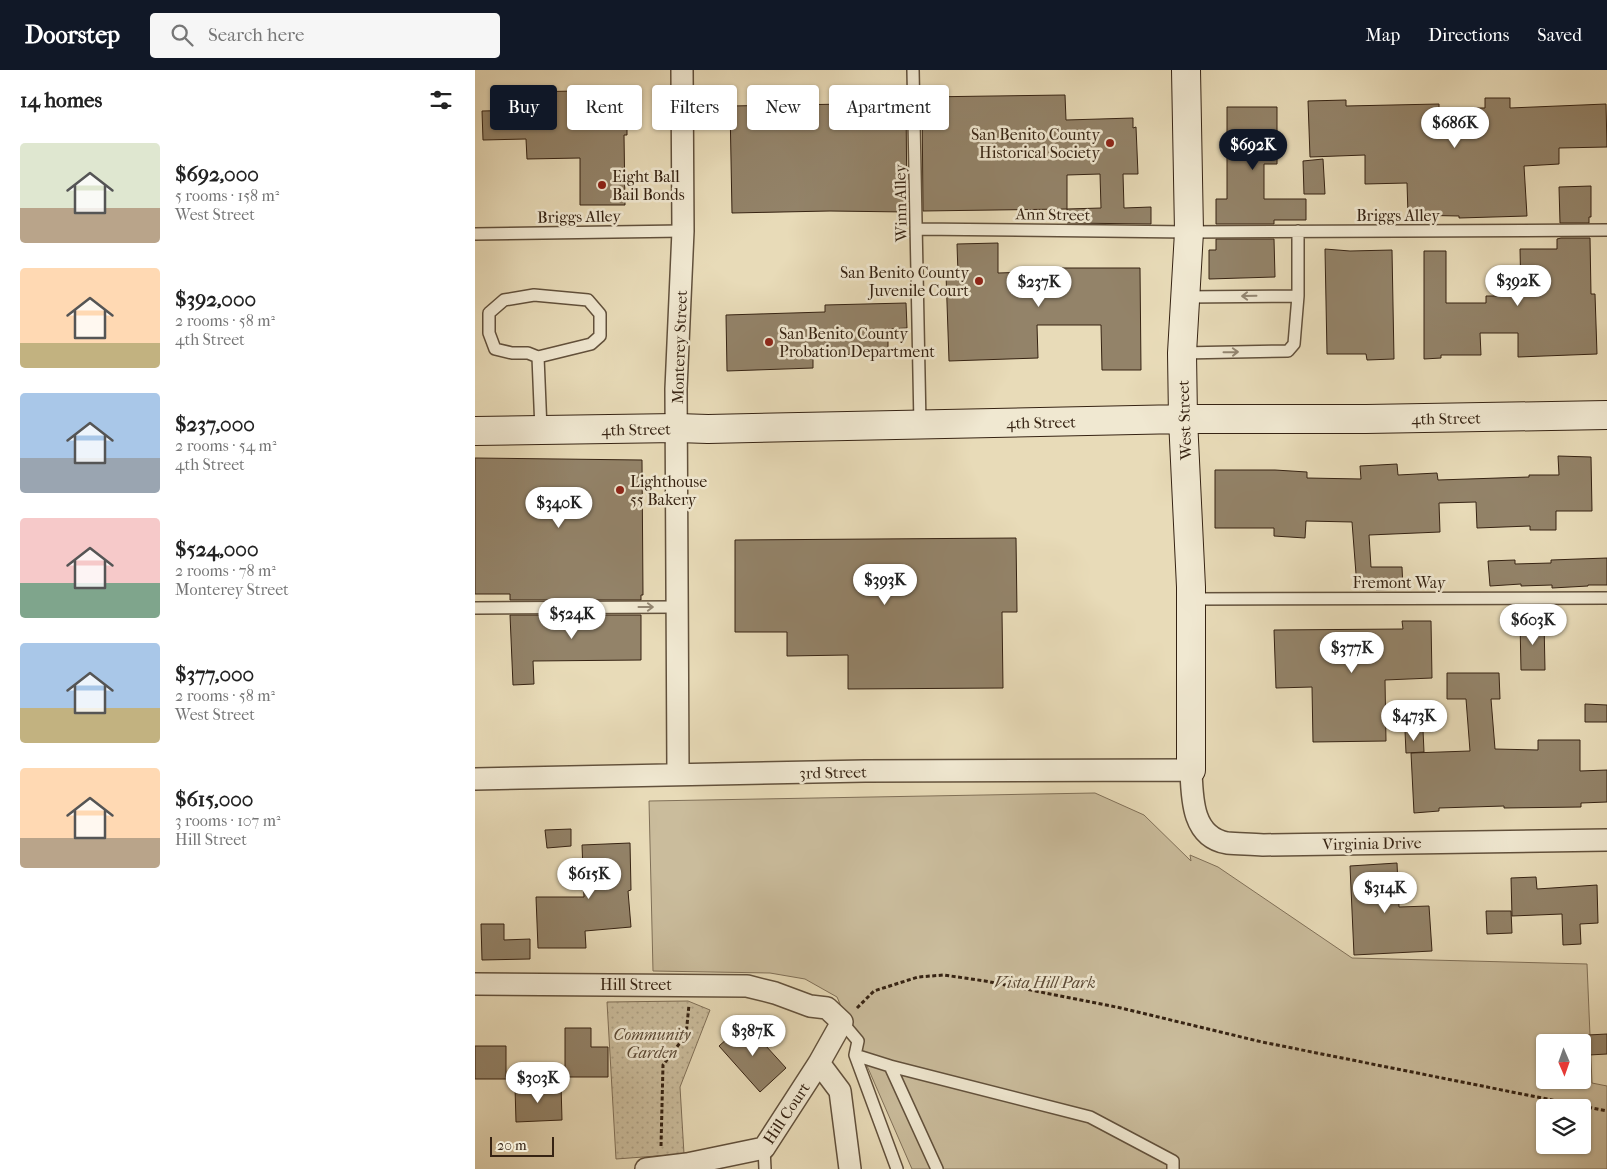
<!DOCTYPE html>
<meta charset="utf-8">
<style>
body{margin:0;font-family:"IM FELL French Canon",serif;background:#f6f6f6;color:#222;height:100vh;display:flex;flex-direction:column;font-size:19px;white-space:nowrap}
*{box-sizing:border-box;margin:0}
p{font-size:16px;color:#767676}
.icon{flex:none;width:28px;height:28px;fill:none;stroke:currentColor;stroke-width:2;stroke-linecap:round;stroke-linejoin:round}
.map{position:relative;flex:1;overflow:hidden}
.sheet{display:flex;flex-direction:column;background:#fff;width:475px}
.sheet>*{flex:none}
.hud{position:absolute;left:15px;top:15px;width:475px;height:45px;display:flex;gap:10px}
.needle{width:32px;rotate:178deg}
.fabs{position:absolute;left:1061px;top:964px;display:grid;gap:10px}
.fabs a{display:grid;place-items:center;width:55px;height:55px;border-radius:5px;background:#fff;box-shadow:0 1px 4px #0004;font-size:25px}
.scale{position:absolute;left:15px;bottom:12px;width:64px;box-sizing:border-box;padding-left:5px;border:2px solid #362313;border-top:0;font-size:14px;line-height:18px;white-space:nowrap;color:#362313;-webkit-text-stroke:4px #f0e8d1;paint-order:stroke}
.price{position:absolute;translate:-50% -42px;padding:0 11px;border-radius:18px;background:#fff;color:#222;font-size:16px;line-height:32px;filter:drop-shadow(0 1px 2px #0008)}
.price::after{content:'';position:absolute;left:50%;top:30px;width:15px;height:11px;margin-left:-8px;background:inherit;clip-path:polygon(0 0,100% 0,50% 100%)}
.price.active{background:#111827;color:#fff}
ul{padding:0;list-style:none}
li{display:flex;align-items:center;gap:15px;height:125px;padding:0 20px}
li span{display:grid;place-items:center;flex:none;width:140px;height:100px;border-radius:5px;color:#555}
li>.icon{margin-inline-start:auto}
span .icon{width:60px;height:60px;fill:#fffc;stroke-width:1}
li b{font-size:21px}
h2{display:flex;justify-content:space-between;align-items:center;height:60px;padding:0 20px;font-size:21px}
.tag{padding:0 18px;border-radius:5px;background:#fff;box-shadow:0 1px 4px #0004;font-size:18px;line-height:45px}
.tag.active{background:#111827;color:#fff}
header{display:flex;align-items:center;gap:30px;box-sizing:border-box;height:70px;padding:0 25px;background:#111827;color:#fff}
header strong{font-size:24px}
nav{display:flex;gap:28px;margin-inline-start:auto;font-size:18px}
.search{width:350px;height:45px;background:#f6f6f6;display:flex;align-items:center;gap:12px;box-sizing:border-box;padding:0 18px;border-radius:5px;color:#767676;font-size:19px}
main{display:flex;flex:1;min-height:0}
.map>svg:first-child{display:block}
</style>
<header>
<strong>Doorstep</strong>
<div class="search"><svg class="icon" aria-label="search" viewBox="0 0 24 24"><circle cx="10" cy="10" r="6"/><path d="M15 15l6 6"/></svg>Search here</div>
<nav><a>Map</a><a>Directions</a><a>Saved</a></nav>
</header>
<main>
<section class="sheet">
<h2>14 homes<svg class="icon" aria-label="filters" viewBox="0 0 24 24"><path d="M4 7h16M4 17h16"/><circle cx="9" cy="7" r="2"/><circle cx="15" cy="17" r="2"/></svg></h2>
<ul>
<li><span style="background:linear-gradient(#dfe7d0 65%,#b9a48a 0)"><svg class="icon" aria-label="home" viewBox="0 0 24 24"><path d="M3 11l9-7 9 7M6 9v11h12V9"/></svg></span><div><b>$692,000</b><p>5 rooms · 158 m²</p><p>West Street</p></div></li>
<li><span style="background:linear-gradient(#ffd9b3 75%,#c2b280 0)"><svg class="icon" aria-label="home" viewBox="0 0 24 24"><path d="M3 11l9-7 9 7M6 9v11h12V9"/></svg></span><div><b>$392,000</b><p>2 rooms · 58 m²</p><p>4th Street</p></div></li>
<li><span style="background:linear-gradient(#a9c7e8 65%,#9aa5b1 0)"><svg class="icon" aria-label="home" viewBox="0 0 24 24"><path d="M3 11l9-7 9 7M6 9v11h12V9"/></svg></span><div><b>$237,000</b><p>2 rooms · 54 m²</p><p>4th Street</p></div></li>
<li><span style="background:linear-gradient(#f6c9c9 65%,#7fa58c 0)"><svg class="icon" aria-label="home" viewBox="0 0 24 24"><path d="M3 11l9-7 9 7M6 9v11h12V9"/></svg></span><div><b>$524,000</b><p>2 rooms · 78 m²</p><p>Monterey Street</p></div></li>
<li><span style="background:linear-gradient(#a9c7e8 65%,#c2b280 0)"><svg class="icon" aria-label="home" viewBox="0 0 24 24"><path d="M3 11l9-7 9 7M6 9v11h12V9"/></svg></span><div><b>$377,000</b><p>2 rooms · 58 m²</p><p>West Street</p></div></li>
<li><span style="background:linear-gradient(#ffd9b3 70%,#b9a48a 0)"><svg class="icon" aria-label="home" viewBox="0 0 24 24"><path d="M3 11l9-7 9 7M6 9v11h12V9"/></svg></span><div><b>$615,000</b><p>3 rooms · 107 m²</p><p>Hill Street</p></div></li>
</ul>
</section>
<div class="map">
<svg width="1132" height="1099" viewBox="0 0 1132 1099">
<defs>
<pattern id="garden-dots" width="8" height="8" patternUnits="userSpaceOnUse" patternTransform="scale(1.25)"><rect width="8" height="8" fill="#cabc9c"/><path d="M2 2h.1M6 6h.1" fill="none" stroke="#aea186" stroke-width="1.8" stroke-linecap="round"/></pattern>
</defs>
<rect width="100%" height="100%" fill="#e8dbb8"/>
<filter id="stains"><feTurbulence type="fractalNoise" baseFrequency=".004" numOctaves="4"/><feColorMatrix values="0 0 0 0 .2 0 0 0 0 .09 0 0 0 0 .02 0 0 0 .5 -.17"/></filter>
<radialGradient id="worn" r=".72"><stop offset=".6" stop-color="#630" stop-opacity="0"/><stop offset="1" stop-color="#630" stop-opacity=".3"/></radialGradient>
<path fill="#cabc9c" stroke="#807058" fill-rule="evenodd" d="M620,723l49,22 47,46 -1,-6 28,12 134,91 235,6 5,119 15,3v83h-695l-75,-172 -32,-18 -35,-6 -117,-2 -4,-170zM1070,972h38v38h-38zM1070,1038h38v37h-38z"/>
<path fill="url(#garden-dots)" stroke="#807058" d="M213,931l22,9 -30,77 4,67 -68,5 -9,-157z"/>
<path fill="#938369" stroke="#362313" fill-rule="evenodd" d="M152,20v45h-3l1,70h-45v-47l-53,1 -1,-20 -43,1 -1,-29 44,-1 -1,-18z
M590,25l1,25 67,-2v10l3,-1 2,47h-15l1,34 27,-1v17l-84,-1v-14l-144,2 -1,-114zM625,104l1,34 -34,1v-34z
M1010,28h25v10l96,-4 1,43 -48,1v16l-35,2 3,50 -68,2v-2l-51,-1 -1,-32 -42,1v-29l-55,2 -2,-56 38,-1v6l93,-2v4h46z
M431,33l1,109 -77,-1 -98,2 -2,-107z
M752,37h50v57h-13v35h42v21h-32v4h-58v-25h11z
M848,89l2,35h-21l-1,-33z
M1116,116v31h-2v6h-29l-1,-36z
M1086,168h29l1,56h4l2,60 -79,3v-24h-38l1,22h-40v3l-17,1v-108h22v52h40v-7h31v-2h4l-1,-45h37v-10z
M741,169h58l1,38 -66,2v-29h7z
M523,173v30l64,-2v-3h78l1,102h-39l-1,-45h-64l1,33 -89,3 -3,-87h12l-1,-30z
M850,179l25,2 42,-1 2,109 -27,1 -1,-6h-39z
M431,233l1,25 -19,1v25l-75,1v13l-86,3 -1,-56 99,-3v-7z
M1083,386l33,1 1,54h-36v19h-26v-4l-53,2 -1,-26 -37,1 1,29 -71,3 2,32h31l1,22 -27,1v-4l-19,1 -5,-65 -46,-1 -1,17 -31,-2v-8h-59v-58h60l32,2v6l54,1 -1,-13 37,-2 1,11 39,-2 1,7 91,-3v-2h30z
M0,388l167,2 1,135h-2v5h-131v-6h-35z
M541,468l1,74h-15l1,76 -155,1v-34l-61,1v-24h-52v-92z
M1132,488v27h-19v1l-36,2v-3l-31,1v-2l-31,2 -2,-25 27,-1v4l36,-1v-3z
M35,545h131v45l-108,1 1,23 -21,1z
M927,551h29l1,57 -47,2 1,61 -73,1 -1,-55 -36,1 -2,-58 129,-1z
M1069,551l1,49h-24l-1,-48z
M972,603h52l1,26h-9l4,50 43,1v-10h42v31l27,-1v32l-26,1v4l-77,1v-2l-65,2v3l-25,2 -3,-60 59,-2 -4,-52h-19z
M1110,634l22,1v17h-22z
M948,660l1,22 -18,1 -1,-22z
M96,759v17l-24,2 -2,-18z
M155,773l1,47 -3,1 3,36 -46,4 1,17h-48l-2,-51h48l-2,-52z
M922,793l2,44 30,-1 3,45 -78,4 -4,-89z
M1061,807l1,12 60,-4 1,38 -18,1 1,20 -18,1 -1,-31 -50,2 -1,-38z
M1011,841h25l1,22 -25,1z
M6,854h23v16l26,-1v20l-48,1z
M270,953l41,45 -26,24 -41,-46z
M90,958h26v19h17v30h-43z
M1132,964v20l-18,1 -1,-20z
M0,976h31v33h-31z
M86,1015l1,35 -46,2 -1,-35z"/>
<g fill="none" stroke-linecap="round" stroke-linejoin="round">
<g stroke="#62513c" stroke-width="14">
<path id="lane" d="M438,0l7,355
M441,159l273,3 418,-2
M0,164l208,-3
M710,227l113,-1
M707,283l106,-2 6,-7 4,-48v-65
M63,287l53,-13 9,-8v-22l-12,-14 -54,-5 -30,5 -15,13v20l6,16 17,4h16l10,4 3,73
M716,529l416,-1
M0,538l202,-1
M367,952l16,19 -3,14 35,11 47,103
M380,985l42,114
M415,996l200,51 83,44v8
M289,1078l1,21"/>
</g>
<g stroke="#62513c" stroke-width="24">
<path id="street" d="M203,704l-2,-385 7,-158 -1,-161
M0,709l390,-8 326,-1c1,28 1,67 36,73 12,1 24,1 36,2l344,-5
M0,914l272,2 28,7 35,13 17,2 15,14 -23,41 -55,85 -77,16
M344,993l21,28 10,78
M171,1099l41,-5 1,5"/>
</g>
<g stroke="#362313" stroke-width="30">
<path id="secondary" d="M711,0l3,162 -7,121 1,66 8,168v183
M0,361l202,-3 31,1 475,-10h183l241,-4"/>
</g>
<path stroke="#362313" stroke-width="3" stroke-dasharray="4 2.5" stroke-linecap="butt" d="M382,938l17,-17 44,-14 26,-2 41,6 136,27 141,34 345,69
M186,1076l2,-81 23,-30 3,-30"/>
<use href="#lane" stroke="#f0e8d1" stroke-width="11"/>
<use href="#street" stroke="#f0e8d1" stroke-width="21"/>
<use href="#secondary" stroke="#f0e8d1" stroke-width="28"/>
</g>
<defs><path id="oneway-shaft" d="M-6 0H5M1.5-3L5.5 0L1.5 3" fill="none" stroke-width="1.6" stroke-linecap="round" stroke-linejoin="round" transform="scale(1.25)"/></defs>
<g stroke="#938672">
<use href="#oneway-shaft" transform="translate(774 226) rotate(179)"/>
<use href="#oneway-shaft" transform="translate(756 282) rotate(-1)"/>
<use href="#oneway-shaft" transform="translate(171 537)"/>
</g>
<g fill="#8f2418" stroke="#f0e8d1" stroke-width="2">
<circle cx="635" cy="73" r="5"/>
<circle cx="127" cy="115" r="5"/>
<circle cx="504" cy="211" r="5"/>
<circle cx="294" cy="272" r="5"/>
<circle cx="145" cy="420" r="5"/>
</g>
<g text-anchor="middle" stroke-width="5" stroke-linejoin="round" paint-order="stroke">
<g font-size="16" fill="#362313" stroke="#f0e8d1" text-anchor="start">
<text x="625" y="70" text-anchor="end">San Benito County<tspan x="625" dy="18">Historical Society</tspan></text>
<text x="137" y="112">Eight Ball<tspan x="137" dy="18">Bail Bonds</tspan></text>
<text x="494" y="208" text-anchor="end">San Benito County<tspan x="494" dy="18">Juvenile Court</tspan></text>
<text x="304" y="269">San Benito County<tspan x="304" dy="18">Probation Department</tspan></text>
<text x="155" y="417">Lighthouse<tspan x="155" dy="18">55 Bakery</tspan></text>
</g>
<g font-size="16" fill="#362313" stroke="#f0e8d1">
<text transform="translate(425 133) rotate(-91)" y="6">Winn Alley</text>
<text transform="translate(578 144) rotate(1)" y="6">Ann Street</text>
<text x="923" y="151">Briggs Alley</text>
<text transform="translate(104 146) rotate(-1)" y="6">Briggs Alley</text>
<text transform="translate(204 277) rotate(-88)" y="6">Monterey Street</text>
<text transform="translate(971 348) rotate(-1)" y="6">4th Street</text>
<text transform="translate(709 350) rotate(-92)" y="6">West Street</text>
<text transform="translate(566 352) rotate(-1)" y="6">4th Street</text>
<text transform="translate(161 359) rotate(-1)" y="6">4th Street</text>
<text x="924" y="518">Fremont Way</text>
<text transform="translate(358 702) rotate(-1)" y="6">3rd Street</text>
<text transform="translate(897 773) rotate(-1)" y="6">Virginia Drive</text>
<text x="161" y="920">Hill Street</text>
<text transform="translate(311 1043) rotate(-56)" y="6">Hill Court</text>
</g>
<g font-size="16" font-style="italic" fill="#5b4935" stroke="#f0e8d1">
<text x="570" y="918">Vista Hill Park</text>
<text x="177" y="970">Community<tspan x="177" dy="18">Garden</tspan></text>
</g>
</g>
<rect width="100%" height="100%" filter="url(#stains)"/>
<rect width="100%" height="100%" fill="url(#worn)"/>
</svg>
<div class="fabs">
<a><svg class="needle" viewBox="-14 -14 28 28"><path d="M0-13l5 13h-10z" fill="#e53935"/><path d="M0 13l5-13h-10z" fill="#767676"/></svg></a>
<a><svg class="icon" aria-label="layers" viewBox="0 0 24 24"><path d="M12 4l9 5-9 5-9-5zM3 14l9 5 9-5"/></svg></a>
</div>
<div class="scale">20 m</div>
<b class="price" style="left:980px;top:79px">$686K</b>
<b class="price active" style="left:778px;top:101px">$692K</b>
<b class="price" style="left:1043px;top:237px">$392K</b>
<b class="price" style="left:564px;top:238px">$237K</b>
<b class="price" style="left:84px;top:459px">$340K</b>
<b class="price" style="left:410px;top:536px">$393K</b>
<b class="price" style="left:97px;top:570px">$524K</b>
<b class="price" style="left:1058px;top:576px">$603K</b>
<b class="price" style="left:877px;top:604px">$377K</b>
<b class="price" style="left:939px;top:672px">$473K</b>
<b class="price" style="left:114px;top:830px">$615K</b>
<b class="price" style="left:910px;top:844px">$314K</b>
<b class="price" style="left:278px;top:987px">$387K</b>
<b class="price" style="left:63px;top:1034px">$303K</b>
<div class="hud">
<a class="tag active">Buy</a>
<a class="tag">Rent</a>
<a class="tag">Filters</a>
<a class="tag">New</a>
<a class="tag">Apartment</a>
</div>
</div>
</main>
